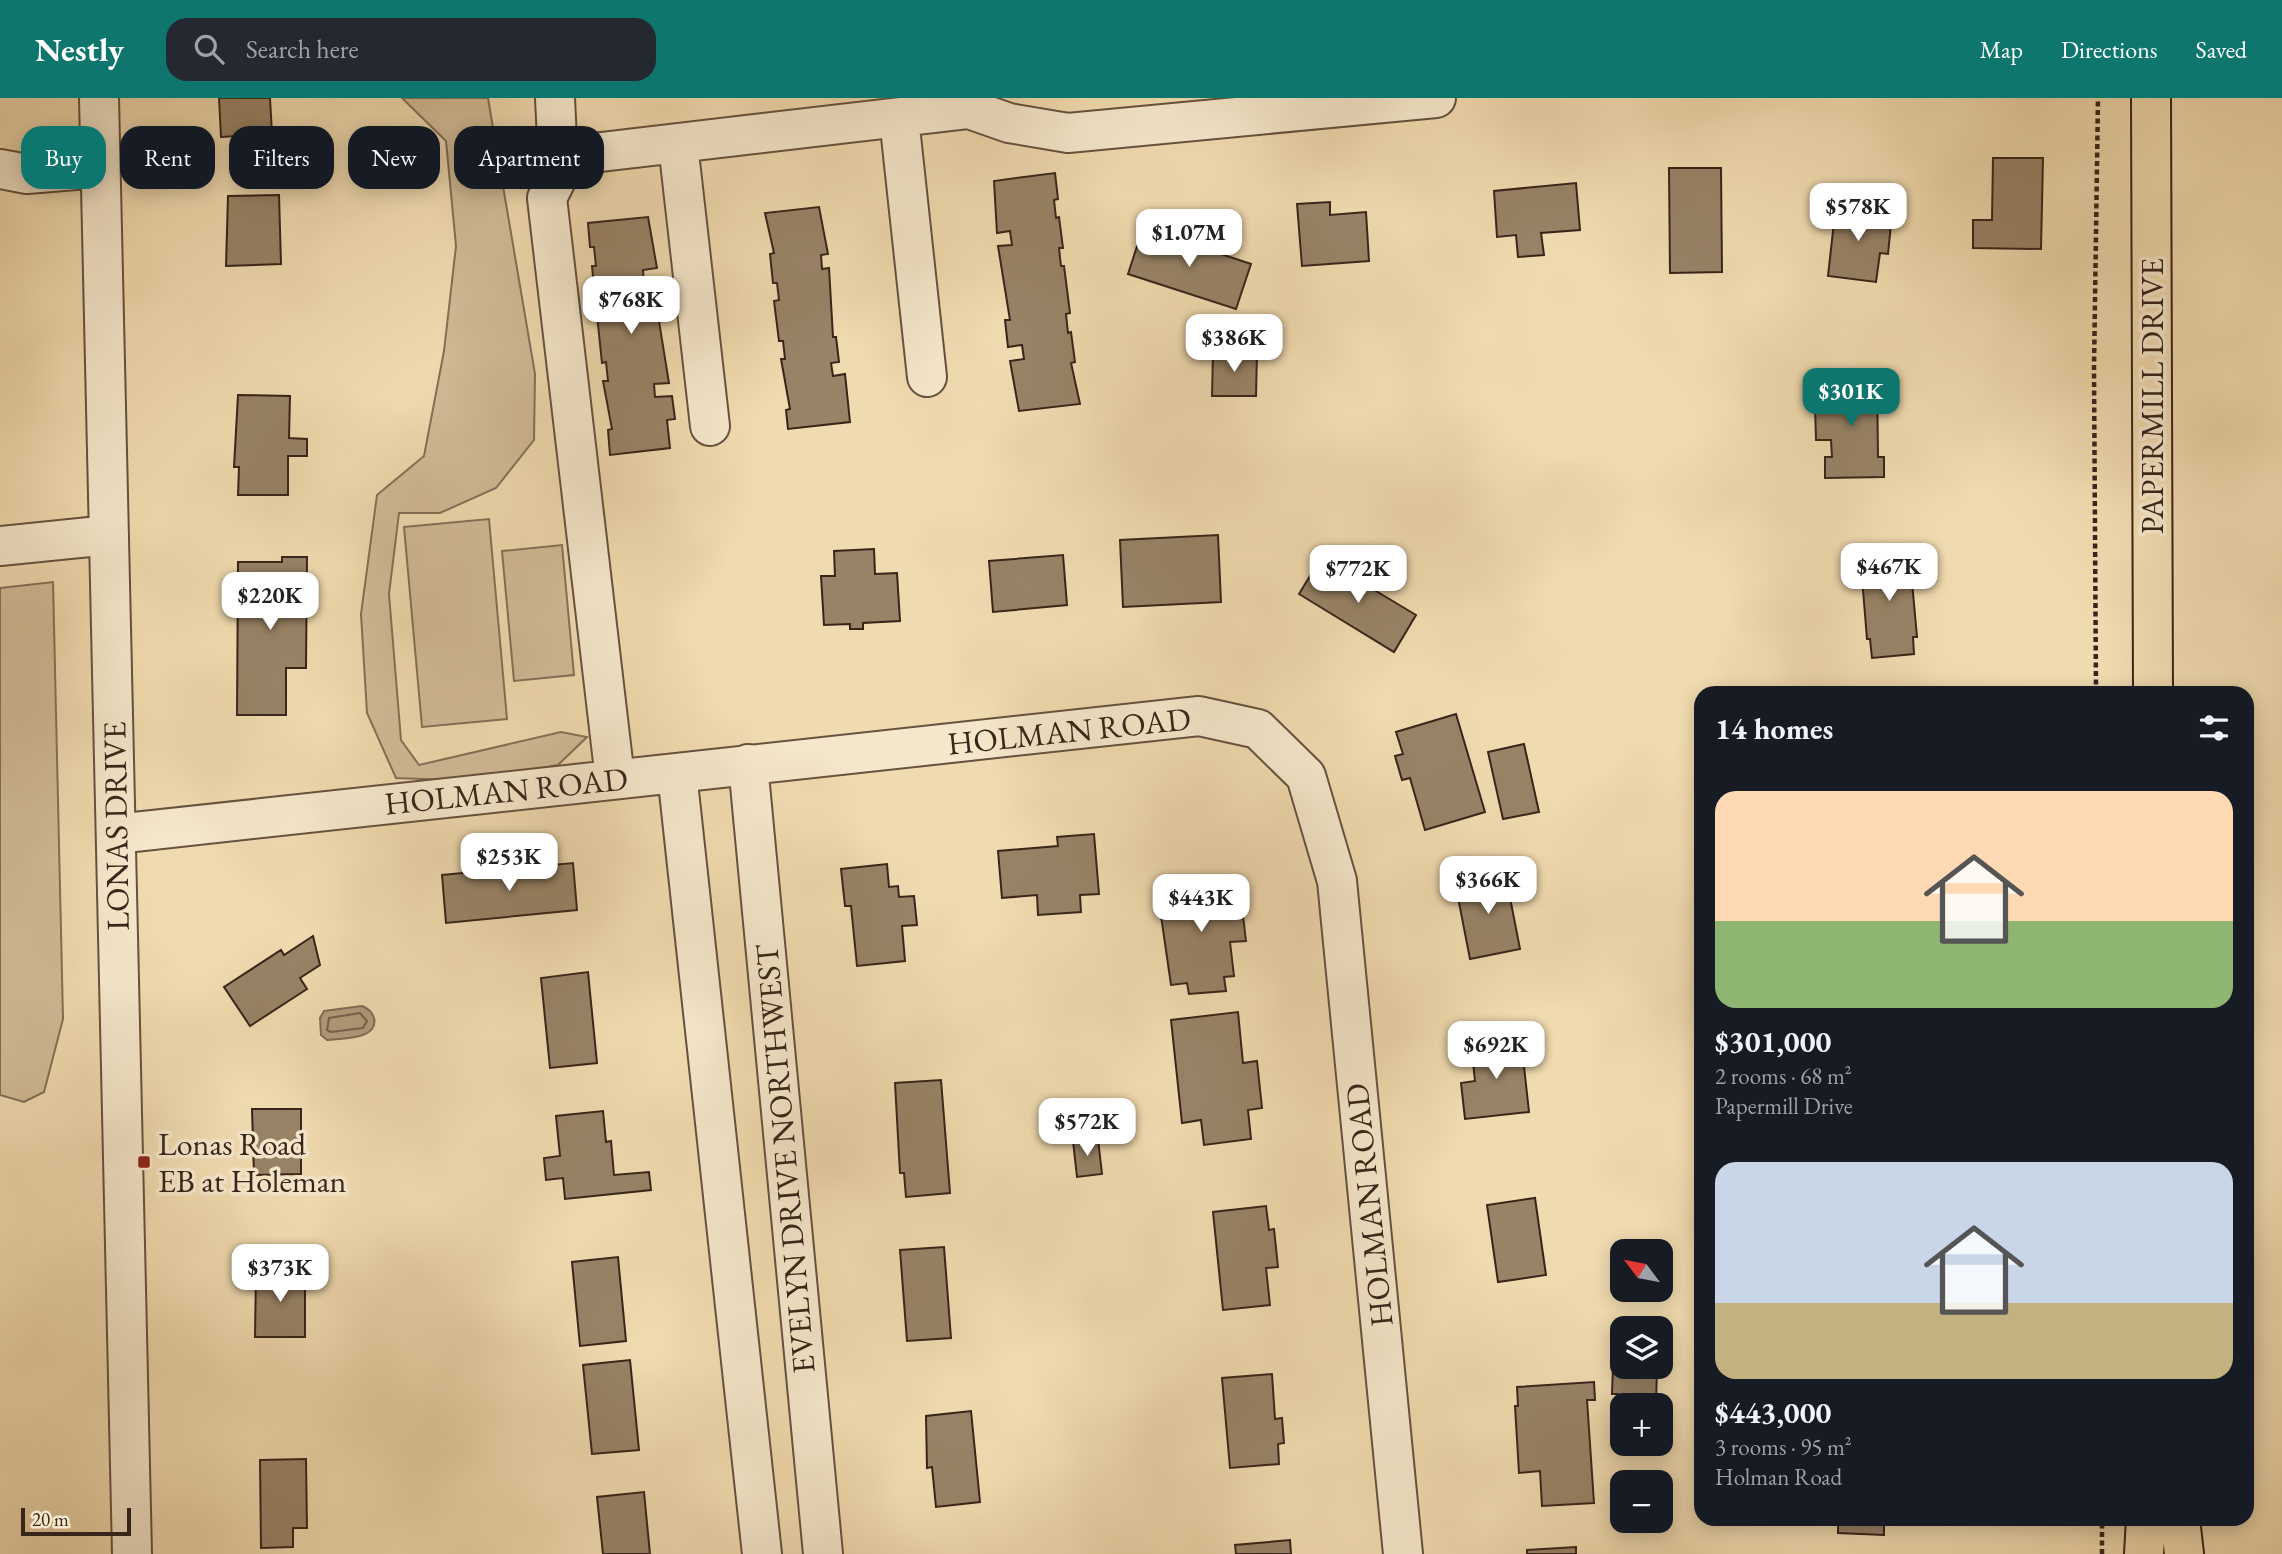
<!DOCTYPE html>
<meta charset="utf-8">
<style>
body{margin:0;font-family:"EB Garamond",serif;background:#242831;color:#f1f3f6;height:100vh;display:flex;flex-direction:column;font-size:26px;white-space:nowrap}
*{box-sizing:border-box;margin:0}
p{font-size:23px;color:#9ea1a6}
.icon{flex:none;width:38px;height:38px;fill:none;stroke:currentColor;stroke-width:2;stroke-linecap:round;stroke-linejoin:round}
.map{position:relative;flex:1;overflow:hidden}
.details{position:absolute;left:1694px;top:588px;width:560px;height:840px;display:flex;flex-direction:column;background:#171b24;border-radius:21px;box-shadow:0 4px 18px #0003}
.details>*{flex:none}
.hud{position:absolute;left:21px;top:28px;width:665px;height:63px;display:flex;gap:14px}
.needle{width:46px;rotate:302deg}
.buttons{position:absolute;left:1610px;top:1141px;display:grid;gap:14px}
.buttons a{display:grid;place-items:center;width:63px;height:63px;border-radius:14px;background:#171b24;box-shadow:0 4px 18px #0003;font-size:35px}
.scale{position:absolute;left:21px;bottom:18px;width:110px;box-sizing:border-box;padding-left:7px;border:4px solid #38251a;border-top:0;font-size:19px;line-height:24px;white-space:nowrap;color:#38251a;-webkit-text-stroke:5px #f5e7cb;paint-order:stroke}
.price{position:absolute;translate:-50% -60px;padding:0 16px;border-radius:14px;background:#fff;color:#222;font-size:23px;line-height:46px;filter:drop-shadow(0 2px 4px #0008)}
.price::after{content:'';position:absolute;left:50%;top:42px;width:21px;height:16px;margin-left:-10px;background:inherit;clip-path:polygon(0 0,100% 0,50% 100%)}
.price.on{background:#0f766e;color:#fff}
ul{padding:0;list-style:none}
li{display:grid;align-content:center;gap:14px;height:371px;padding:0 21px}
li span{display:grid;place-items:center;height:217px;border-radius:21px;color:#555}
li>.icon{margin-inline-start:auto}
span .icon{width:126px;height:126px;fill:#fffc;stroke-width:1}
li b{font-size:30px}
h2{display:flex;justify-content:space-between;align-items:center;height:84px;padding:0 21px;font-size:30px}
.tag{padding:0 24px;border-radius:21px;background:#171b24;box-shadow:0 4px 18px #0003;font-size:24px;line-height:63px}
.tag.on{background:#0f766e;color:#fff}
header{display:flex;align-items:center;gap:42px;box-sizing:border-box;height:98px;padding:0 35px;background:#0f766e;color:#fff}
header strong{font-size:33px}
nav{display:flex;gap:38px;margin-inline-start:auto;font-size:24px}
.search{width:490px;height:63px;background:#242831;display:flex;align-items:center;gap:18px;box-sizing:border-box;padding:0 24px;border-radius:21px;color:#9ea1a6;font-size:26px}
.map>svg:first-child{display:block}
</style>
<header>
<strong>Nestly</strong>
<div class="search"><svg class="icon" aria-label="search" viewBox="0 0 24 24"><circle cx="10" cy="10" r="6"/><path d="M15 15l6 6"/></svg>Search here</div>
<nav><a>Map</a><a>Directions</a><a>Saved</a></nav>
</header>
<div class="map">
<svg width="2282" height="1456" viewBox="0 0 2282 1456">
<rect width="100%" height="100%" fill="#f0daaf"/>
<filter id="stains"><feTurbulence type="fractalNoise" baseFrequency=".00286" numOctaves="4"/><feColorMatrix values="0 0 0 0 .2 0 0 0 0 .09 0 0 0 0 .02 0 0 0 .5 -.17"/></filter>
<radialGradient id="worn" r=".72"><stop offset=".6" stop-color="#630" stop-opacity="0"/><stop offset="1" stop-color="#630" stop-opacity=".3"/></radialGradient>
<path fill="#d1bb96" stroke="#847058" stroke-width="2" d="M402,0h86l47,276 -1,66 -38,48 -56,25h-41l-10,81 12,146 18,25 142,-33 26,5 -29,28 -82,16 -80,-3 -29,-65 -6,-99 16,-119 47,-39 20,-105 12,-105 -10,-105z
M489,421l18,200 -85,8 -18,-200z
M562,447l12,130 -60,6 -12,-130z
M53,484l10,437 -19,73 -20,10 -24,-7v-507z"/>
<path fill="#b19c7c" stroke="#816c55" stroke-width="2" d="M362,908c6,3 10,5 12,12 5,22 -33,20 -47,22l-6,-5 -1,-17 4,-7z"/>
<g fill="none" stroke-linecap="round" stroke-linejoin="round">
<path stroke="#74604b" stroke-width="2" d="M360,915l7,8 -4,7 -32,4 -4,-2 2,-12z"/>
</g>
<path fill="#988367" stroke="#38251a" stroke-width="2" d="M219,0h51l2,36 -51,3z
M1993,60h50l-2,91 -68,-1v-28h19z
M1669,70h52l1,104 -52,1z
M1055,75l3,26 -4,1 2,18 3,-1 4,31h-4l2,18h3l6,47 -4,1 2,19 3,-1 4,30 -4,1 9,41 -61,7 -9,-50 14,-2 -2,-14 -14,2 -3,-27h5l-12,-74 14,-1 -2,-14 -13,2 -3,-52z
M1576,85l4,47 -39,3 3,22 -26,2 -2,-22 -19,2 -3,-46z
M279,97l2,69 -55,2 2,-70z
M1330,104v13l36,-3 3,49 -67,5 -5,-62z
M1836,106l49,6 -1,13 7,1 -3,30 -8,-1 -4,29 -48,-6z
M819,109l9,47 -7,1 1,14 7,-1 4,69h3l3,25 -8,1 2,13 12,-2 5,48 -62,7 -2,-19 4,-1 -9,-50h4l-2,-18h-4l-5,-40 5,-1 -2,-17h-4l-3,-29 4,-1 -9,-40z
M648,119l9,51 -14,2 1,13 14,-2 2,27 -3,1 12,74 -15,1 1,13 17,-1 3,23 -8,1 3,28 -60,7 -2,-25 4,-1 -9,-48h5l-2,-19 -4,1 -5,-48 4,-1 -2,-19 -4,1 -3,-30h4l-2,-19h-4l-2,-24z
M1143,130l108,36 -15,45 -108,-35z
M1213,254h44l-1,44h-44z
M1877,277l1,82h6v20l-59,1v-21h7l-1,-17h-15l-1,-35h15v-29z
M238,297l52,1 -1,42 18,1v17h-19v39h-50l1,-28h-5z
M1218,437l3,67 -98,5 -3,-67z
M874,451l1,25 22,-1 3,48 -37,2v6h-13v-5l-26,1 -3,-49h14l-1,-25z
M1909,451l8,88h-4l1,17 -42,4 -2,-19h-3l-7,-86z
M1063,457l4,50 -74,7 -4,-51z
M282,459h25l-1,111h-20v47h-49l1,-153h44z
M1321,460l95,57 -22,37 -95,-58z
M1456,616l29,98 -60,18 -15,-52 -8,2 -7,-24 8,-2 -7,-22z
M1524,646l15,68 -36,7 -15,-67z
M1094,736l5,60 -19,1 1,17 -43,3 -1,-20 -35,3 -4,-47 60,-5 -1,-9z
M573,765l4,47 -131,13 -4,-48z
M887,766l2,23 9,-1 1,11 15,-1 3,29 -15,1 3,35 -48,5 -6,-60h-6l-4,-37z
M1505,774l15,77 -50,10 -15,-77z
M1230,782l2,21 9,-2 5,42 -16,1 4,34 -10,1 2,14 -37,3 -2,-11 -16,2 -14,-97z
M313,838l7,29 -20,13 7,11 -57,37 -26,-39 57,-37 3,5z
M588,874l9,91 -47,5 -9,-90z
M1238,914l5,51 14,-2 5,47 -14,2 3,29 -47,6 -3,-25 -19,3 -11,-103z
M1521,941l8,73 -64,7 -4,-36 14,-2 -4,-36z
M941,982l9,113 -44,4 -2,-24h-4l-5,-90z
M252,1011h49v65l-47,1z
M603,1013l3,31 5,-1 3,34 35,-3 2,18 -86,9 -2,-21 -17,2 -2,-22 16,-2 -4,-40z
M1098,1041l4,35 -25,3 -4,-36z
M1535,1100l11,77 -48,7 -11,-77z
M1266,1108l3,24 5,-1 4,38 -12,1 4,37 -47,5 -10,-98z
M944,1149l7,91 -44,3 -7,-91z
M618,1159l8,84 -46,5 -8,-84z
M256,1173h49v66h-50z
M630,1262l9,90 -47,4 -9,-89z
M1613,1268l44,1 -1,38h-34v7h-4v-18h-6z
M1272,1276l3,45 7,-1 2,25 -6,1 1,20 -49,4 -8,-90z
M1594,1284l1,18h-8l7,103 -52,3 -2,-35 -21,2 -4,-67h3l-1,-19z
M971,1313l9,91 -44,5 -4,-40 -5,1 -1,-52z
M306,1361l1,69h-14v19l-32,1 -1,-88z
M644,1394l6,62h-47l-6,-57z
M1838,1421h46v16l-46,-2z
M1290,1442l1,14h-55l-1,-9z
M1576,1449v7h-49v-4z"/>
<g fill="none" stroke-linecap="round" stroke-linejoin="round">
<g stroke="#66523f" stroke-width="42">
<path id="minor" d="M99,0l33,1456
M555,0l2,42 13,12 14,2 385,-45 40,14 59,10 368,-35
M899,20l28,259
M678,46l32,282
M570,54l-23,46 68,581
M0,71l27,5 73,-6
M0,448l109,-11
M748,666l75,790
M677,675l85,781
M116,736l1083,-118 59,13 48,47 31,105 66,673"/>
</g>
<g stroke="#38251a" stroke-width="42">
<path id="major" d="M2151,0l2,595
M2180,1421l4,35
M2144,1456l2,-35"/>
</g>
<path stroke="#38251a" stroke-width="4.5" stroke-dasharray="5 3.5" stroke-linecap="butt" d="M2096,595l-2,-324 4,-271
M2102,1456v-35"/>
<use href="#minor" stroke="#f5e7cb" stroke-width="38"/>
<use href="#major" stroke="#f0daaf" stroke-width="38"/>
</g>
<rect fill="#8f2418" stroke="#f5e7cb" stroke-width="2.5" x="137" y="1057" width="14" height="14" rx="3.5"/>
<g text-anchor="middle" stroke-width="7" stroke-linejoin="round" paint-order="stroke">
<g font-size="32" fill="#38251a" stroke="#f5e7cb">
<text transform="translate(2152 298) rotate(-90)" y="11">PAPERMILL DRIVE</text>
<text transform="translate(1069 633) rotate(-6)" y="11">HOLMAN ROAD</text>
<text transform="translate(506 693) rotate(-6)" y="11">HOLMAN ROAD</text>
<text transform="translate(116 728) rotate(-91)" y="11">LONAS DRIVE</text>
<text transform="translate(785 1061) rotate(-95)" y="11">EVELYN DRIVE NORTHWEST</text>
<text transform="translate(1369 1107) rotate(-96)" y="11">HOLMAN ROAD</text>
</g>
<g font-size="32" fill="#38251a" stroke="#f5e7cb" text-anchor="start">
<text x="158" y="1057">Lonas Road<tspan x="158" dy="37">EB at Holeman</tspan></text>
</g>
</g>
<rect width="100%" height="100%" filter="url(#stains)"/>
<rect width="100%" height="100%" fill="url(#worn)"/>
</svg>
<div class="buttons">
<a><svg class="needle" viewBox="-14 -14 28 28"><path d="M0-13l5 13h-10z" fill="#e53935"/><path d="M0 13l5-13h-10z" fill="#9ea1a6"/></svg></a>
<a><svg class="icon" aria-label="layers" viewBox="0 0 24 24"><path d="M12 4l9 5-9 5-9-5zM3 14l9 5 9-5"/></svg></a>
<a>+</a>
<a>−</a>
</div>
<div class="scale">20 m</div>
<b class="price" style="left:1858px;top:145px">$578K</b>
<b class="price" style="left:1189px;top:171px">$1.07M</b>
<b class="price" style="left:631px;top:238px">$768K</b>
<b class="price" style="left:1234px;top:276px">$386K</b>
<b class="price on" style="left:1851px;top:330px">$301K</b>
<b class="price" style="left:1889px;top:505px">$467K</b>
<b class="price" style="left:1358px;top:507px">$772K</b>
<b class="price" style="left:270px;top:534px">$220K</b>
<b class="price" style="left:509px;top:795px">$253K</b>
<b class="price" style="left:1488px;top:818px">$366K</b>
<b class="price" style="left:1201px;top:836px">$443K</b>
<b class="price" style="left:1496px;top:983px">$692K</b>
<b class="price" style="left:1087px;top:1060px">$572K</b>
<b class="price" style="left:280px;top:1206px">$373K</b>
<div class="hud">
<a class="tag on">Buy</a>
<a class="tag">Rent</a>
<a class="tag">Filters</a>
<a class="tag">New</a>
<a class="tag">Apartment</a>
</div>
<section class="details">
<h2>14 homes<svg class="icon" aria-label="filters" viewBox="0 0 24 24"><path d="M4 7h16M4 17h16"/><circle cx="9" cy="7" r="2"/><circle cx="15" cy="17" r="2"/></svg></h2>
<ul>
<li><span style="background:linear-gradient(#ffd9b3 60%,#8fb573 0)"><svg class="icon" aria-label="home" viewBox="0 0 24 24"><path d="M3 11l9-7 9 7M6 9v11h12V9"/></svg></span><div><b>$301,000</b><p>2 rooms · 68 m²</p><p>Papermill Drive</p></div></li>
<li><span style="background:linear-gradient(#c9d6e8 65%,#c2b280 0)"><svg class="icon" aria-label="home" viewBox="0 0 24 24"><path d="M3 11l9-7 9 7M6 9v11h12V9"/></svg></span><div><b>$443,000</b><p>3 rooms · 95 m²</p><p>Holman Road</p></div></li>
</ul>
</section>
</div>
